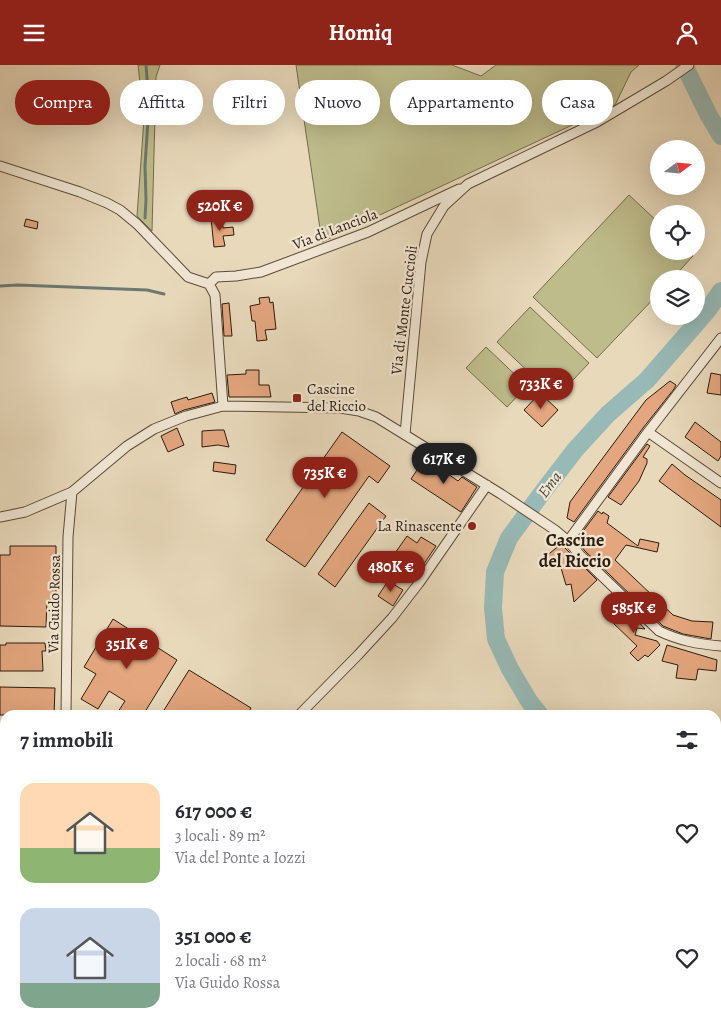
<!DOCTYPE html>
<html lang="it">
<meta charset="utf-8">
<style>
body{margin:0;font-family:Alegreya,serif;background:#f2f2f3;color:#2b2b33;height:100vh;display:flex;flex-direction:column;font-size:19px;white-space:nowrap}
*{box-sizing:border-box;margin:0}
p{font-size:16px;color:#7c7c81}
.icon{flex:none;width:28px;height:28px;fill:none;stroke:currentColor;stroke-width:2;stroke-linecap:round;stroke-linejoin:round}
.map{position:relative;flex:1;overflow:hidden}
.drawer{position:absolute;left:0px;top:645px;width:721px;height:320px;display:flex;flex-direction:column;background:#fff;border-radius:15px 15px 0 0;box-shadow:0 5px 20px #0002}
.drawer>*{flex:none}
.hud{position:absolute;left:15px;top:15px;width:691px;height:45px;display:flex;gap:10px}
.needle{width:32px;rotate:74deg}
.controls{position:absolute;left:650px;top:75px;display:grid;gap:10px}
.controls a{display:grid;place-items:center;width:55px;height:55px;border-radius:50%;background:#fff;box-shadow:0 5px 20px #0002;font-size:25px}
.price{position:absolute;translate:-50% -42px;padding:0 11px;border-radius:18px;background:#8f2418;color:#fff;font-size:16px;line-height:32px;filter:drop-shadow(0 1px 2px #0008)}
.price::after{content:'';position:absolute;left:50%;top:30px;width:15px;height:11px;margin-left:-8px;background:inherit;clip-path:polygon(0 0,100% 0,50% 100%)}
.price.current{background:#222;color:#fff}
ul{padding:0;list-style:none}
li{display:flex;align-items:center;gap:15px;height:125px;padding:0 20px}
li span{display:grid;place-items:center;flex:none;width:140px;height:100px;border-radius:15px;color:#555}
li>.icon{margin-inline-start:auto}
span .icon{width:60px;height:60px;fill:#fffc;stroke-width:1}
li b{font-size:21px}
h2{display:flex;justify-content:space-between;align-items:center;height:60px;padding:0 20px;font-size:21px}
.tag{padding:0 18px;border-radius:22px;background:#fff;box-shadow:0 5px 20px #0002;font-size:18px;line-height:45px}
.tag.current{background:#8f2418;color:#fff}
header{display:flex;justify-content:space-between;align-items:center;height:65px;padding:0 20px;background:#8f2418;color:#fff;font-size:22px;font-weight:600}
.map>svg:first-child{display:block}
</style>
<header><svg class="icon" aria-label="menu" viewBox="0 0 24 24"><path d="M4 6h16M4 12h16M4 18h16"/></svg>Homiq<svg class="icon" aria-label="person" viewBox="0 0 24 24"><circle cx="12" cy="8" r="4"/><path d="M4 21q1-7 8-7t8 7"/></svg></header>
<div class="map">
<svg width="721" height="965" viewBox="0 0 721 965">
<rect width="100%" height="100%" fill="#e8d9bb"/>
<filter id="stains"><feTurbulence type="fractalNoise" baseFrequency=".004" numOctaves="4"/><feColorMatrix values="0 0 0 0 .2 0 0 0 0 .09 0 0 0 0 .02 0 0 0 .5 -.17"/></filter>
<radialGradient id="worn" r=".72"><stop offset=".6" stop-color="#630" stop-opacity="0"/><stop offset="1" stop-color="#630" stop-opacity=".3"/></radialGradient>
<path fill="#bebc8b" stroke="#756c4c" d="M138,0h22l-4,12 -4,154 -15,-15 7,-97z
M296,0h156l29,11 15,-11h143l-8,7 -16,33 -293,137z
M629,130l30,28v28h30l4,5 -21,23h-13v14l-62,65 -64,-61z
M530,242l59,56 -33,35 -59,-56z
M486,282l41,39 -20,21 -41,-39z"/>
<g fill="none" stroke-linecap="round" stroke-linejoin="round">
<path stroke="#6d7a72" stroke-width="3" d="M145,153l1,-18 -1,-34 4,-61 -3,-40
M0,221l18,-1 129,5 17,4
M0,885l5,3
M109,960l7,5
M370,965l4,-5"/>
<path stroke="#98b9b5" stroke-width="18" d="M684,0l24,49 13,22
M540,650l-11,-14 -19,-32 -14,-30 -3,-31 2,-36 14,-34 30,-41 36,-47 33,-36 39,-34 60,-69 14,-20
M593,965l1,-5"/>
</g>
<path fill="#e3a67e" stroke="#2c1c0e" d="M222,152l1,11 10,-1 1,8 -11,1 2,10 -11,1 -3,-29z
M26,154l12,3 -1,7 -13,-3z
M269,232l1,6 3,-1 3,27 -11,1 2,10 -10,1 -2,-20h-3l-2,-15 10,-2 -1,-6z
M229,238l3,33h-8l-2,-32z
M246,305h13v15h10l2,12h-42l-2,-22 19,-1z
M711,308l10,2v20l-14,-2z
M670,316l6,4 -2,4 -31,39 -69,94 -7,-4 3,-16 76,-102z
M212,328l3,9 -31,8 -9,4 -4,-12 16,-5 1,3z
M540,328l18,17 -16,17 -18,-17z
M695,357l26,20v14l-3,5 -33,-24z
M177,363l7,17 -16,7 -7,-16z
M217,365h7l5,17 -11,-2 -16,2v-16z
M342,367l48,34 -12,17 -9,-7 -64,91 -39,-27z
M647,379l3,2 -7,11 4,2v4l-8,18 -18,24 -13,-8z
M425,393l33,23 4,-4 15,10 -16,25 -50,-33z
M214,397l22,3 -1,9 -22,-3z
M672,399l13,11 36,25v27l-62,-46z
M369,438l17,13 -51,71 -17,-13z
M598,446l4,3 1,-2 6,4 -2,7 31,23 2,-7 19,4 -2,9 -31,-7 -11,15 58,55 19,6 21,1 -2,17 -28,-5 -20,-8 -78,-75 -7,-9v-4z
M407,471l10,7 4,-6 15,9 -21,31 -18,-12 -4,6 -7,-5z
M561,479l36,36 -23,22 -3,-18 -5,1 -7,-24 -7,6 -8,-9z
M10,481h46v54h-9l-1,27 -46,-1v-71h10z
M388,516l15,9 -10,16 -15,-10z
M624,541l21,23 -8,-1 -2,7 22,6 3,4 -12,12 -3,-2 -7,6 -8,-8 7,-7 -27,-26z
M113,554l64,41 -34,55h-27l9,-14 -16,-10 -11,18 -17,-10 15,-25 -12,-7z
M6,578h39l1,8h-4l1,20h-43v-26h6z
M667,580l50,15 -1,11 -18,-2 -2,11 -20,-2 2,-13 -16,-4z
M189,605l62,38 -4,7h-86z
M0,622l55,1 -1,27h-54z"/>
<g fill="none" stroke-linecap="round" stroke-linejoin="round">
<g stroke="#5b4b39" stroke-width="11">
<path id="street" d="M0,101l80,26 27,11 13,7 17,14 51,53 21,7 6,11 8,111
M209,219l7,-7 20,-1 25,-4 107,-40 91,-43
M648,367l73,51
M405,369l16,-172 6,-28 17,-28 24,-22 129,-62 69,-41 23,-16
M0,452l25,-5 47,-20 55,-46 27,-17 32,-13 37,-10 117,2 19,3 17,6 125,77 54,36 13,11 12,14 79,76c21,10 39,13 62,15
M568,476l80,-109 73,-94
M66,650l2,-178 4,-45
M299,650l59,-60 34,-37 27,-35 68,-98
M379,960v5"/>
</g>
<g stroke="#2c1c0e" stroke-width="18">
<path id="highway" d="M0,835l5,3
M0,862l5,3
M141,960l8,5
M180,960l7,5"/>
</g>
<use href="#street" stroke="#f0e6d3" stroke-width="9"/>
<use href="#highway" stroke="#e8d9bb" stroke-width="16"/>
</g>
<g fill="#8f2418" stroke="#f0e6d3" stroke-width="2">
<rect x="292" y="328" width="10" height="10" rx="2.5"/>
<circle cx="472" cy="461" r="5"/>
</g>
<g text-anchor="middle" stroke-width="4.5" stroke-linejoin="round" paint-order="stroke">
<g font-size="15" fill="#2c1c0e" stroke="#f0e6d3">
<text transform="translate(335 164) rotate(-21)" y="5">Via di Lanciola</text>
<text transform="translate(404 245) rotate(-83)" y="5">Via di Monte Cuccioli</text>
<text transform="translate(54 539) rotate(-89)" y="5">Via Guido Rossa</text>
</g>
<g font-size="15" fill="#2c1c0e" stroke="#f0e6d3" text-anchor="start">
<text x="307" y="329">Cascine<tspan x="307" dy="17">del Riccio</tspan></text>
<text x="462" y="466" text-anchor="end">La Rinascente</text>
</g>
<g font-size="16" font-style="italic" fill="#4c4b40" stroke="#f0e6d3">
<text transform="translate(549 419) rotate(-53)" y="6">Ema</text>
</g>
<g font-size="18" font-weight="bold" fill="#2c1c0e" stroke="#f0e6d3">
<text x="575" y="481">Cascine<tspan x="575" dy="21">del Riccio</tspan></text>
</g>
</g>
<rect width="100%" height="100%" filter="url(#stains)"/>
<rect width="100%" height="100%" fill="url(#worn)"/>
</svg>
<div class="controls">
<a><svg class="needle" viewBox="-14 -14 28 28"><path d="M0-13l5 13h-10z" fill="#e53935"/><path d="M0 13l5-13h-10z" fill="#7c7c81"/></svg></a>
<a><svg class="icon" aria-label="locate" viewBox="0 0 24 24"><circle cx="12" cy="12" r="6"/><path d="M12 2v4M12 18v4M2 12h4M18 12h4"/></svg></a>
<a><svg class="icon" aria-label="layers" viewBox="0 0 24 24"><path d="M12 4l9 5-9 5-9-5zM3 14l9 5 9-5"/></svg></a>
</div>
<b class="price" style="left:220px;top:167px">520K €</b>
<b class="price" style="left:541px;top:345px">733K €</b>
<b class="price current" style="left:444px;top:420px">617K €</b>
<b class="price" style="left:325px;top:434px">735K €</b>
<b class="price" style="left:391px;top:528px">480K €</b>
<b class="price" style="left:634px;top:569px">585K €</b>
<b class="price" style="left:127px;top:605px">351K €</b>
<div class="hud">
<a class="tag current">Compra</a>
<a class="tag">Affitta</a>
<a class="tag">Filtri</a>
<a class="tag">Nuovo</a>
<a class="tag">Appartamento</a>
<a class="tag">Casa</a>
</div>
<section class="drawer">
<h2>7 immobili<svg class="icon" aria-label="filters" viewBox="0 0 24 24"><path d="M4 7h16M4 17h16"/><circle cx="9" cy="7" r="2"/><circle cx="15" cy="17" r="2"/></svg></h2>
<ul>
<li><span style="background:linear-gradient(#ffd9b3 65%,#8fb573 0)"><svg class="icon" aria-label="home" viewBox="0 0 24 24"><path d="M3 11l9-7 9 7M6 9v11h12V9"/></svg></span><div><b>617 000 €</b><p>3 locali · 89 m²</p><p>Via del Ponte a Iozzi</p></div><svg class="icon" aria-label="heart" viewBox="0 0 24 24"><path d="M12 20l-8-8c-3-5 5-10 8-4 3-6 11-1 8 4z"/></svg></li>
<li><span style="background:linear-gradient(#c9d6e8 75%,#7fa58c 0)"><svg class="icon" aria-label="home" viewBox="0 0 24 24"><path d="M3 11l9-7 9 7M6 9v11h12V9"/></svg></span><div><b>351 000 €</b><p>2 locali · 68 m²</p><p>Via Guido Rossa</p></div><svg class="icon" aria-label="heart" viewBox="0 0 24 24"><path d="M12 20l-8-8c-3-5 5-10 8-4 3-6 11-1 8 4z"/></svg></li>
</ul>
</section>
</div>
